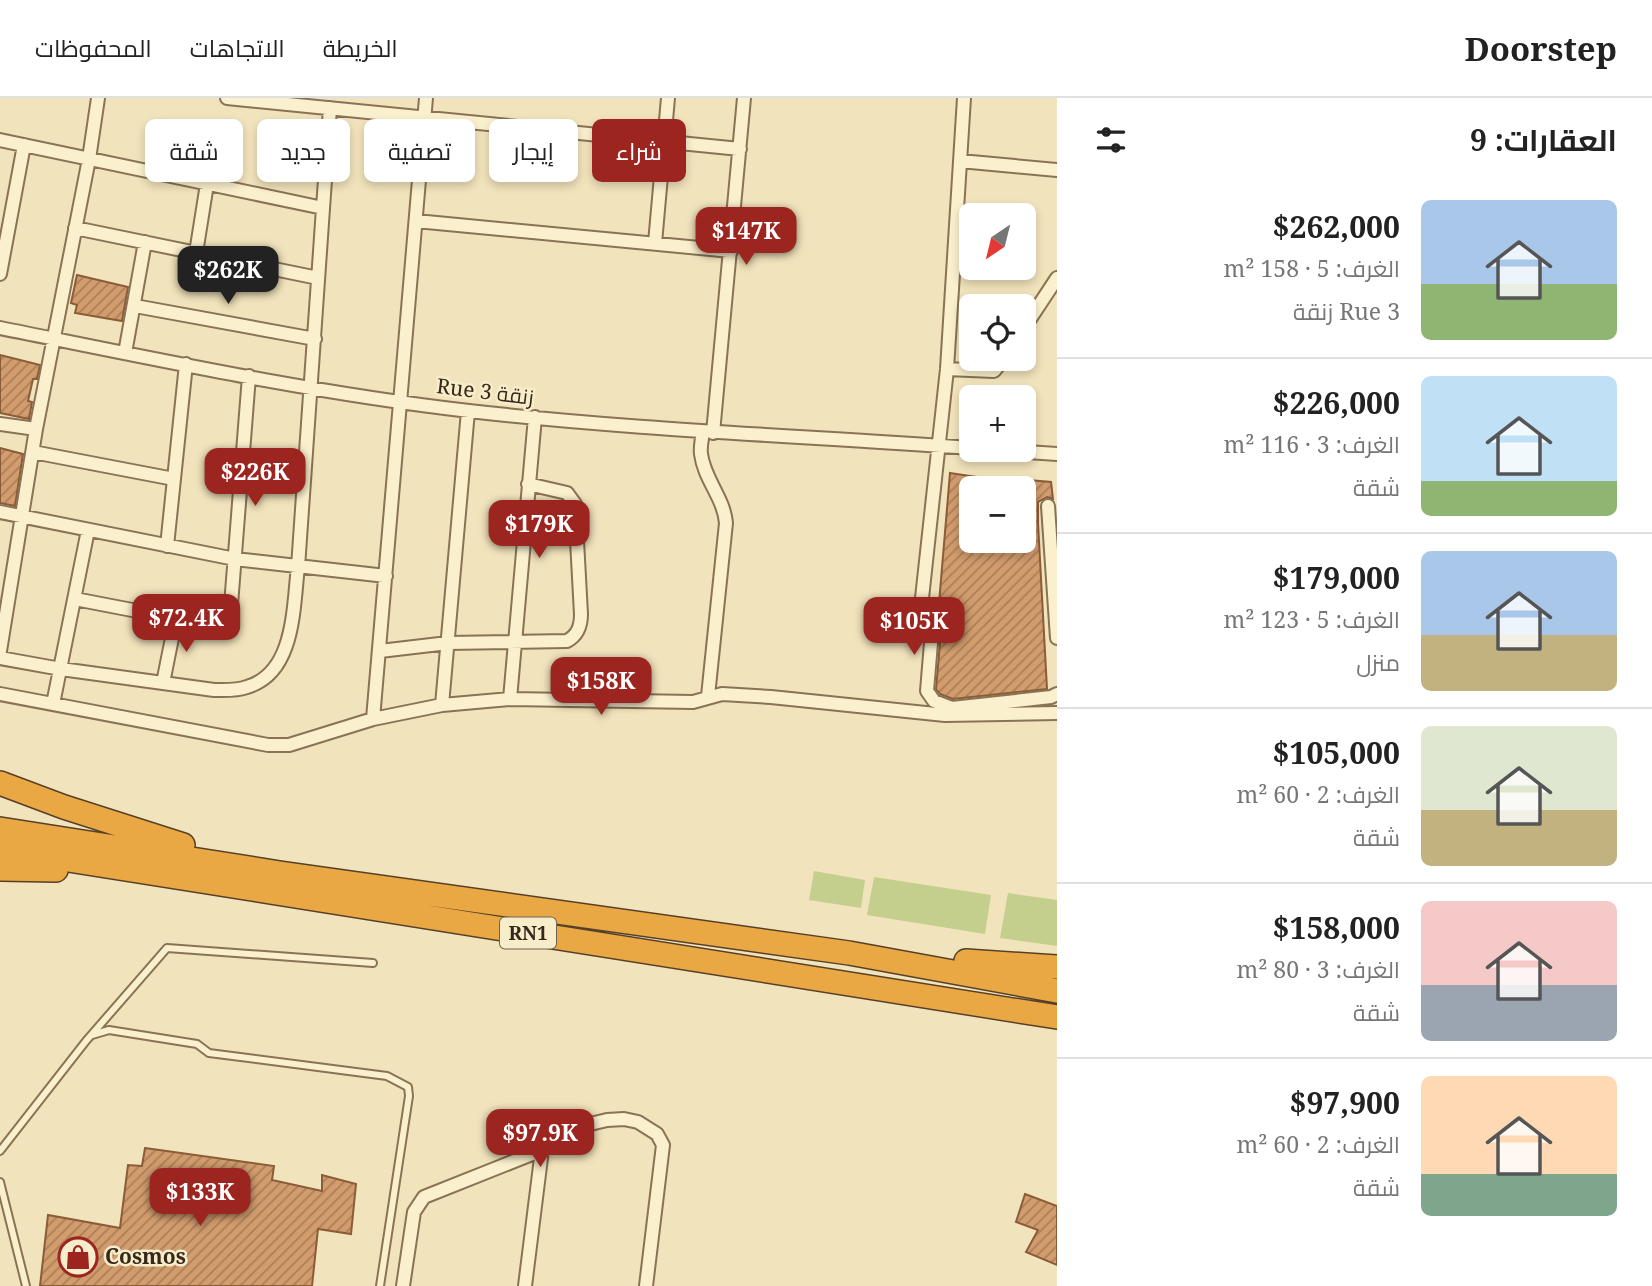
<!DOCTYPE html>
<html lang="ar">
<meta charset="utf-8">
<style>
body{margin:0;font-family:"Noto Serif",Cairo,serif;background:#f6f6f6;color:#222;direction:rtl;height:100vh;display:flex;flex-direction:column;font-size:26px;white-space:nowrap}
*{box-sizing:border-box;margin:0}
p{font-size:23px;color:#767676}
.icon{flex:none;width:38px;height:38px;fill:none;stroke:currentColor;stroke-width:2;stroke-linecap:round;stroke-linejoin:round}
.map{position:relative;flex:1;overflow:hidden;direction:ltr}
.details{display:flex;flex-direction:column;background:#fff;width:595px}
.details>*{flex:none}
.guide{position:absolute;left:21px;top:21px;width:665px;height:63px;direction:rtl;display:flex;gap:14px}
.needle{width:46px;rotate:215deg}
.buttons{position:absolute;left:959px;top:105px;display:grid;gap:14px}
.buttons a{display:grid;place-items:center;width:77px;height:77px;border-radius:10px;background:#fff;box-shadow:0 4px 10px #0003;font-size:35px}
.price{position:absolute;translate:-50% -60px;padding:0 16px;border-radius:14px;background:#9c251f;color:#fff;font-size:23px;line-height:46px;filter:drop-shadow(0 2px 4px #0008)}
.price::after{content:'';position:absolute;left:50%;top:42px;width:21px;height:16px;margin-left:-10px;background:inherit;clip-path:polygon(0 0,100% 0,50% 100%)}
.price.selected{background:#222;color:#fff}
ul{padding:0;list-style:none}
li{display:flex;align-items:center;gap:21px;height:175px;padding:0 35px}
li+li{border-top:2px solid #e0e0e0}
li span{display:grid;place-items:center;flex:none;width:196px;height:140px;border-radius:10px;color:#555}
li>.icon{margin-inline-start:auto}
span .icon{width:84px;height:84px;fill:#fffc;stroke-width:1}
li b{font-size:30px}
h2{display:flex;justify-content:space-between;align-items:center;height:84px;padding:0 35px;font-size:30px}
.pill{padding:0 24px;border-radius:10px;background:#fff;box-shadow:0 4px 10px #0003;font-size:24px;line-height:63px}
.pill.selected{background:#9c251f;color:#fff}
header{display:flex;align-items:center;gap:42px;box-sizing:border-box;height:98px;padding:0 35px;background:#fff;border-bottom:2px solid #e0e0e0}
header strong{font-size:33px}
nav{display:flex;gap:38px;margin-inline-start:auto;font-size:24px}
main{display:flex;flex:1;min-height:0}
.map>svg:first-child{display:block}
</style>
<header>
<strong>Doorstep</strong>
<nav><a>الخريطة</a><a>الاتجاهات</a><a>المحفوظات</a></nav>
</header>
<main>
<section class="details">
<h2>العقارات: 9<svg class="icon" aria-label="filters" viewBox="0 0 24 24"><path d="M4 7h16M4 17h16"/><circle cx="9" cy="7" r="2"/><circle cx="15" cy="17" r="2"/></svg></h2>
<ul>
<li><span style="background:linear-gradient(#a9c7e8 60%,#8fb573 0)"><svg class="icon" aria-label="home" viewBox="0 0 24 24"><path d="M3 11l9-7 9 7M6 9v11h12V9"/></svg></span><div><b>$262,000</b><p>الغرف: 5 · 158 m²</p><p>Rue 3 زنقة</p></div></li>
<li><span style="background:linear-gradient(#bfe0f5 75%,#8fb573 0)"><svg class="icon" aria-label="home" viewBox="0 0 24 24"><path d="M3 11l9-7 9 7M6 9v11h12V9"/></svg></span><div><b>$226,000</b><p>الغرف: 3 · 116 m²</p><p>شقة</p></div></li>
<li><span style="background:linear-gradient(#a9c7e8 60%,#c2b280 0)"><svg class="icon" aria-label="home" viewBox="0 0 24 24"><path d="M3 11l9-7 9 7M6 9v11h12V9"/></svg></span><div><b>$179,000</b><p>الغرف: 5 · 123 m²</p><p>منزل</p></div></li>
<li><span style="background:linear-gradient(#dfe7d0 60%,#c2b280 0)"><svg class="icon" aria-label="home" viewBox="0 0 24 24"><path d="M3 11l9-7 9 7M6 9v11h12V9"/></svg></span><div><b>$105,000</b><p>الغرف: 2 · 60 m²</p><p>شقة</p></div></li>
<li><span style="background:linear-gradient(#f6c9c9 60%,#9aa5b1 0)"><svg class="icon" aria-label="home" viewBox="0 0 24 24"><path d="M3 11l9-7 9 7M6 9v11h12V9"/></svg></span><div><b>$158,000</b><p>الغرف: 3 · 80 m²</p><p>شقة</p></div></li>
<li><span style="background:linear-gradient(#ffd9b3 70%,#7fa58c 0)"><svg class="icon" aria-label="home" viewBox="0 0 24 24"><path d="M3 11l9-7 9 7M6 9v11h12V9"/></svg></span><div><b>$97,900</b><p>الغرف: 2 · 60 m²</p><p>شقة</p></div></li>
</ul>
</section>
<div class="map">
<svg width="1057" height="1188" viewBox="0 0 1057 1188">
<defs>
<pattern id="building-hatch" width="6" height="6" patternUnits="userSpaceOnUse" patternTransform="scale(1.75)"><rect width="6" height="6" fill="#d29c6d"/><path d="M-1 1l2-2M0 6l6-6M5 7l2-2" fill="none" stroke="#ab7f59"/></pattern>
</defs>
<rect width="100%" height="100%" fill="#f1e3bb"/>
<path fill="#c4cf8e" d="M814,773l51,9 -4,28 -52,-8z
M874,779l117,18 -6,39 -118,-19z
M1008,795l49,7v46l-57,-8z"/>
<path fill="url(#building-hatch)" stroke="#8a5c38" stroke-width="2" fill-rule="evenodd" d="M77,177l51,12 -6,34 -47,-8 2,-8 -6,-2z
M0,257l40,10 -3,14h-4l-5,22 4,1 -3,17 -29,-6z
M0,350l23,6 -8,52 -15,-3z
M950,375l40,6 1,-2 60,5 2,17 -6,-2 -9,5v21l9,166 -94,10 -13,-5 -4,-5 4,-46 -3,-16zM971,390h53v53h-53z
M145,1050l129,18 -2,14 50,11v-16l34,9 -5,50 -33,-5 -6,57h-272l8,-71 72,13 8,-63 14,1z
M1025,1096l32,12v59l-31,-13 12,-22 -22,-8z"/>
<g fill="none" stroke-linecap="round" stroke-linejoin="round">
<g stroke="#897354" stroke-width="10">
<path id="lane" d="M92,937l17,-5 88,14 12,9 178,23 21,11 1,9 -29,190
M0,1053l86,-110 81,-93 206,15
M0,1084l26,104"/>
</g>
<g stroke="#897354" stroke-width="16">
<path id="street" d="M227,0l513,51
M964,0l-17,271 -25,229 9,45 -4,48 7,10 18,7 99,-11 6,-3
M0,42l323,68
M960,63l97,9
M416,123l315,30
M75,130l243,50
M655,145l13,-145
M196,155l11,-69
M0,176l24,-129
M135,208l180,33
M0,230c155,31 312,65 469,83 167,19 335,25 502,37
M1024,230l33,-50
M125,255l20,-111
M947,271l47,2 10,-12
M0,326l36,5
M703,334c-1,7 -3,15 -2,22 3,25 23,44 25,69l-18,173
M713,335l31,-335
M996,352l61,4
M33,354l141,27
M1048,408l9,132
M0,414l235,47 151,17
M167,448l19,-182
M75,501l135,26c13,0 20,-7 21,-20l18,-229
M0,553l36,-222 53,-270 9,-61
M380,553l68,-8 119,-2c11,-6 14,-15 14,-27l-6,-110 -8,-11 -39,-9
M0,560l61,11 153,21c11,0 22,1 33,-3 48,-14 46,-79 51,-120l32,-459
M163,585l13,-65
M0,596l268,51h21l84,-26 69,-14 68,-6 183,3 29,-8 49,3 174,18 112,-2
M510,601l25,-282
M53,606l35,-174
M442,607l26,-294
M373,621l53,-621
M403,1188l11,-74 10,-15 118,-47 44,-25 21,-5 17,-1 14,3 19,12 6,11 -17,141
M525,1188l17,-136"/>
</g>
<g stroke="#564029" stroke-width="26">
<path id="highway" d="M0,685l64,24 119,38
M0,731l280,44 569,80 208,38
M0,751l1057,168
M0,771l56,1
M966,863l91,6"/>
</g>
<use href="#lane" stroke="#fbf0ce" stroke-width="6"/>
<use href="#street" stroke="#fbf0ce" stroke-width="12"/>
<use href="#highway" stroke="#e9a843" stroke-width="23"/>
</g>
<defs>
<g id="shop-ring" transform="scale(2.0125)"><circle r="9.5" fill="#f8edcb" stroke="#9c251f" stroke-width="1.5"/><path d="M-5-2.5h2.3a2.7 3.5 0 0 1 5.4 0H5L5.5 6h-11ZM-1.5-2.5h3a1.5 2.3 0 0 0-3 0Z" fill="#9c251f"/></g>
</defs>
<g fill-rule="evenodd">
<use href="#shop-ring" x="78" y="1159"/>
</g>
<g text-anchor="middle" stroke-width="5" stroke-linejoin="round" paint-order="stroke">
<rect fill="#f8edcb" stroke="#71644f" stroke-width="2" x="500" y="819.5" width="56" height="31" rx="5"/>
<g font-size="19" font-weight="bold" fill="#37291a">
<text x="528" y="842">RN1</text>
</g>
<g font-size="21" fill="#37291a" stroke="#f8edcb">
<text transform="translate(485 294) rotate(7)" y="7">Rue 3 زنقة</text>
</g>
<g font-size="21" font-weight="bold" fill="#37291a" stroke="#f8edcb" text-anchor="start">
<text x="105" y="1166">Cosmos</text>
</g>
</g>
</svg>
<div class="buttons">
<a><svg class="needle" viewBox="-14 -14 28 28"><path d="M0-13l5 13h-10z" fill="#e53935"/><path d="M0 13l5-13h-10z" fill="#767676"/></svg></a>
<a><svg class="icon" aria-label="locate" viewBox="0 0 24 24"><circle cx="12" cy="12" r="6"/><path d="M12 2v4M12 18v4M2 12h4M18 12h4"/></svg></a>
<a>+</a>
<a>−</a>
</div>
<b class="price" style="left:746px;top:169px">$147K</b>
<b class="price selected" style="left:228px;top:208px">$262K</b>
<b class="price" style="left:255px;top:410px">$226K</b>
<b class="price" style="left:539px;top:462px">$179K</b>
<b class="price" style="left:186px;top:556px">$72.4K</b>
<b class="price" style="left:914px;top:559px">$105K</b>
<b class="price" style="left:601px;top:619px">$158K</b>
<b class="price" style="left:540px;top:1071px">$97.9K</b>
<b class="price" style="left:200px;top:1130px">$133K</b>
<div class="guide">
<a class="pill selected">شراء</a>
<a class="pill">إيجار</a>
<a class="pill">تصفية</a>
<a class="pill">جديد</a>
<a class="pill">شقة</a>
</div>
</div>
</main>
